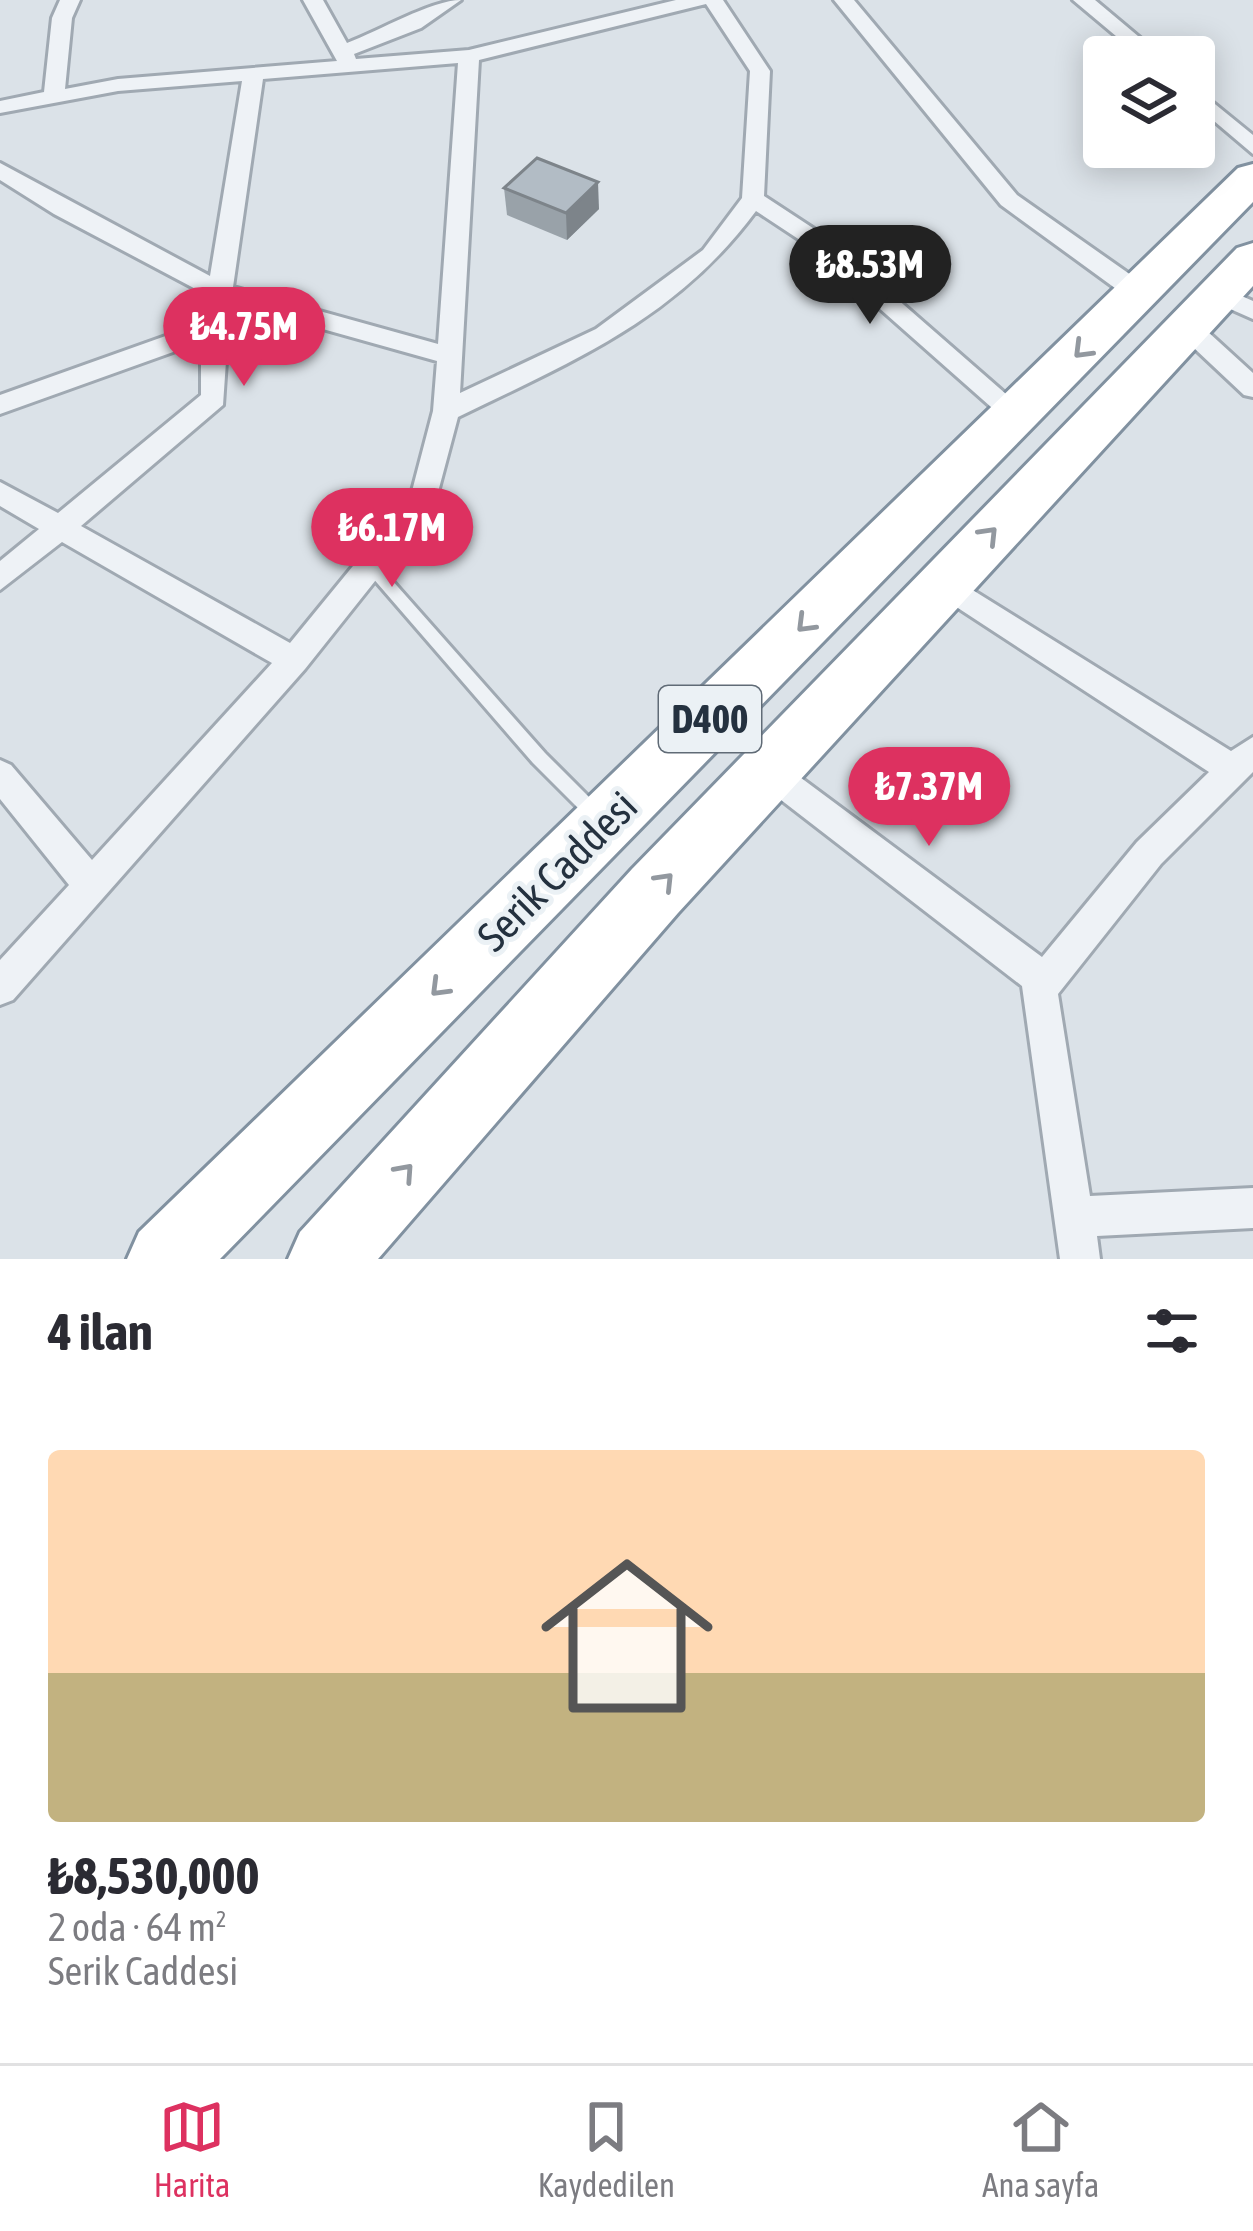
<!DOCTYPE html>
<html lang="tr">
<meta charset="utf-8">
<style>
body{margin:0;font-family:"Asap Condensed",sans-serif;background:#f2f2f3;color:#2b2b33;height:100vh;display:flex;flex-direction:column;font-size:45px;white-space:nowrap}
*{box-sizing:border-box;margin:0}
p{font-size:39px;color:#7c7c81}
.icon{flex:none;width:66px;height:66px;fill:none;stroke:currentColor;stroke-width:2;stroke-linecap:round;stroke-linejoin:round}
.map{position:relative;height:1259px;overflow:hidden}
.details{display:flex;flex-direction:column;background:#fff;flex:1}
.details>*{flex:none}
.tools{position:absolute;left:1083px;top:36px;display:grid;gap:24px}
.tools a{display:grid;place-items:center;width:132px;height:132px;border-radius:12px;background:#fff;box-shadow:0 6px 30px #0003;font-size:60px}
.price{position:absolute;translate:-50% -102px;padding:0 27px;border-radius:42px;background:#dd3160;color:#fff;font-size:39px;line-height:78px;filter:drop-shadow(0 3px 6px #0008)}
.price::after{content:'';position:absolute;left:50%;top:72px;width:36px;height:27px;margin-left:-18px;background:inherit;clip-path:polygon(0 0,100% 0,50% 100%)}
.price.active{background:#222;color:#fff}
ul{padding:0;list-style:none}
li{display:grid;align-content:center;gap:24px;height:636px;padding:0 48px}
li+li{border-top:3px solid #e1e1e2}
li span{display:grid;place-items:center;height:372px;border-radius:12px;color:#555}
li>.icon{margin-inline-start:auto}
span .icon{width:216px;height:216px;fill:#fffc;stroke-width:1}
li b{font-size:51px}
h2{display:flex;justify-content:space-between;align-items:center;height:144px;padding:0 48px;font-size:51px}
.tab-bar{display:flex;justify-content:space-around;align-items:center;height:168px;border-top:3px solid #e1e1e2;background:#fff;font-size:33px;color:#7c7c81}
.tab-bar a{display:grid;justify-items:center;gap:6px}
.tab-bar .active{color:#dd3160}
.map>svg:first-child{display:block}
</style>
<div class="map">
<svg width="1253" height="1259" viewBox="0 0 1253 1259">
<rect width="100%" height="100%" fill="#dbe2e8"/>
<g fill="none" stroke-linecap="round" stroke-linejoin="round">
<g stroke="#a0a9b2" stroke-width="6">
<path id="lane" d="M370,559l5,2 170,192 58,58 2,5 -2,5 -6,3 -6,-3 -58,-58 -168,-194 -2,-4z"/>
</g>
<g stroke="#a0a9b2" stroke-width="6">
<path id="street" d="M60,0h20l-8,18 -7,71 53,-10 219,-18 -34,-61h20l24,43c32,-12 85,-43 114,-43l-40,28 -67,26 2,5 113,-9 207,-50h47l47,71 -6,125 61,40 205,179 -13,10 -9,-3 -199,-176 -53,-35c-80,108 -181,149 -298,206l-24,90 -129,162 -292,331 -13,5v-45l69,-75 -69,-86v-39l11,5 81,95 180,-197 -210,-121 -62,48v-29l39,-32 -39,-23v-24l58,31 143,-118v-53l-201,72v-19l202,-72 5,-28 -153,-81 -54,-34v-17l210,113 32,-195 -124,10 -118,22v-12l44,-9 8,-74zM706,4l44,67 -8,127 -39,52 -107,79 -136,64 19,-333zM458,63l-20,281 -205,-57 30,-208zM230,303l207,58 -4,50 -22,84 -121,148 -209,-117 142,-121z
M834,0h20l163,195 131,92v12h-18l-129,-94z
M1073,0h22l68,57h-22z
M1194,87l59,48v19l-59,-50z
M1219,286l34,15v18l-43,-19 -3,-6z
M1187,318l9,3 57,52v24l-9,-2 -66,-62 -3,-6z
M942,571l289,180 22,-14v35l-92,92 -103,130 32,202 163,-8v40l-156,8 3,23h-40l-38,-273 -263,-203 -5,-10 5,-10 11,-5 11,5 261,194 95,-115 72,-70 -277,-181 -5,-8 5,-8z"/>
</g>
<g stroke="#8191a0" stroke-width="6">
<path id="highway" d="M1253,164v38l-1033,1057h-93l12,-27 1099,-1064z
M1253,243v43l-575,627 -300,346h-90l12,-27 332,-363 605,-621z"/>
</g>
<use href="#lane" fill="#eef2f6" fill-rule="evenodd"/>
<use href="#street" fill="#eef2f6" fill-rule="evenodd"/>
<use href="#highway" fill="#fff" fill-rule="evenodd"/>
</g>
<path fill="#99a2a9" d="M504,188l95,21 -32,31 -60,-25z"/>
<path fill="#7d848a" d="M598,182l1,27 -32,31 -1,-27z"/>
<path fill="#b2bcc5" stroke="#7d848a" stroke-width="3" d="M537,158l61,24 -32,31 -62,-25z"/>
<defs><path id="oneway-chevron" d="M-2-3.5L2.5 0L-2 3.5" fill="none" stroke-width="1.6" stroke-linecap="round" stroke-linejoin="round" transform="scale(3)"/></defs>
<g stroke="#92989f">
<use href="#oneway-chevron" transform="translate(1082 350) rotate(135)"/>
<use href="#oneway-chevron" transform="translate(989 535) rotate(-46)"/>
<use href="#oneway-chevron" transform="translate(805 624) rotate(135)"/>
<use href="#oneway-chevron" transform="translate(665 881) rotate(-46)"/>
<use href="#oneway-chevron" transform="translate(439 988) rotate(135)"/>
<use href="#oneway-chevron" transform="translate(405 1172) rotate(-48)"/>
</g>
<g text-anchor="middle" stroke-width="10" stroke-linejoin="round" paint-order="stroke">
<rect fill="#ebf1f5" stroke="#606b76" stroke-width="3" x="659" y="686" width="102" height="66" rx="9"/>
<g font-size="39" font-weight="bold" fill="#24313f">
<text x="710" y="733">D400</text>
</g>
<g font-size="42" fill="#24313f" stroke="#ebf1f5">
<text transform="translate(557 871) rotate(-45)" y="15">Serik Caddesi</text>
</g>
</g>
</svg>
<div class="tools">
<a><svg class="icon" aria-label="layers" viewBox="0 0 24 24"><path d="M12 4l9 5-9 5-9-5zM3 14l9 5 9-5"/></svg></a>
</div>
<b class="price active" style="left:870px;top:327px">₺8.53M</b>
<b class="price" style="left:244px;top:389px">₺4.75M</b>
<b class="price" style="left:392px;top:590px">₺6.17M</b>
<b class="price" style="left:929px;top:849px">₺7.37M</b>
</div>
<section class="details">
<h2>4 ilan<svg class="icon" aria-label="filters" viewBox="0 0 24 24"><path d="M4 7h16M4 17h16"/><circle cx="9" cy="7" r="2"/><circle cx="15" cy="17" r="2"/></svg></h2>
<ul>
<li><span style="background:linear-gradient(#ffd9b3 60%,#c2b280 0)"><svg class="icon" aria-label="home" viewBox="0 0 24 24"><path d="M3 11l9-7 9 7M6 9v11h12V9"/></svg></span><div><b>₺8,530,000</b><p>2 oda · 64 m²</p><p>Serik Caddesi</p></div></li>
</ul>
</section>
<nav class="tab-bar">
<a class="active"><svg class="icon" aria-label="map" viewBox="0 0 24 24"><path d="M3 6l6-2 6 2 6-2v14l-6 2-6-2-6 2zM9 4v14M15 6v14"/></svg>Harita</a>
<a><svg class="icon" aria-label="saved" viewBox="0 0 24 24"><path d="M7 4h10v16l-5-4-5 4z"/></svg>Kaydedilen</a>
<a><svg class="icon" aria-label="home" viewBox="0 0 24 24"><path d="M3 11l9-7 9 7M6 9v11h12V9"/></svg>Ana sayfa</a>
</nav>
